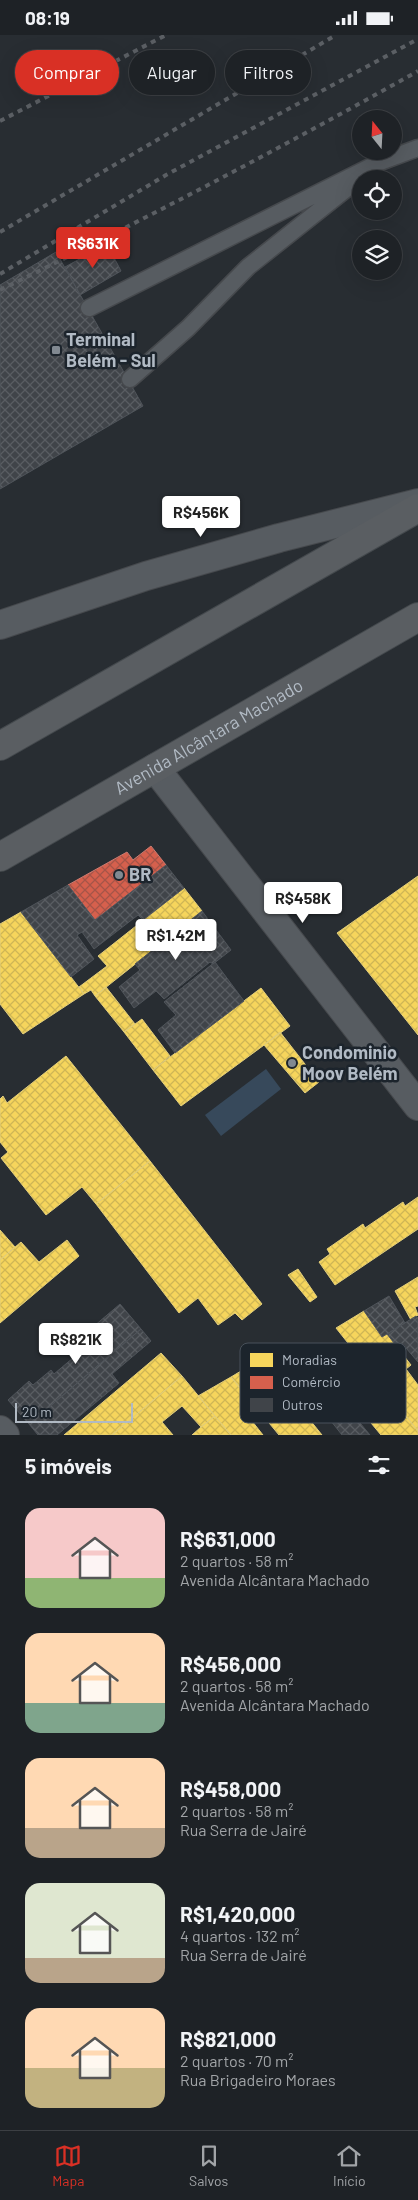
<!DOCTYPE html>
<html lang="pt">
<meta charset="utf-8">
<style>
body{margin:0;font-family:Barlow,sans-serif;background:#262a2e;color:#f1f3f6;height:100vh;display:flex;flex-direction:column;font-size:19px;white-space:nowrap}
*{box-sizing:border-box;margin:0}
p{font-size:16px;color:#a1a4a7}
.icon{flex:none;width:28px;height:28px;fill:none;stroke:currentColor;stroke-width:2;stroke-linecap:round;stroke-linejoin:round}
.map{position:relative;height:1400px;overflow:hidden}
.drawer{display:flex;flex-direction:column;background:#1e2226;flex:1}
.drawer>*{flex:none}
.top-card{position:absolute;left:15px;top:15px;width:389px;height:45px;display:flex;gap:10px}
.needle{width:32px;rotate:342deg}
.tools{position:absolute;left:352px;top:75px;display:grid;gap:10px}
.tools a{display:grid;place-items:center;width:50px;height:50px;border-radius:50%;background:#1e2226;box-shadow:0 5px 20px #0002,0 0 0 1px #3c3f43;font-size:25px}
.scale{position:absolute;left:15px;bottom:12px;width:118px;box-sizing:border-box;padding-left:5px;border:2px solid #b1bac4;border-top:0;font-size:14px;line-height:18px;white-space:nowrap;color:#b1bac4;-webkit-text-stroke:4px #1c242c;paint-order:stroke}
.price{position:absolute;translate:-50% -42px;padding:0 11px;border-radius:5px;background:#fff;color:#222;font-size:16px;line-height:32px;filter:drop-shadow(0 1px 2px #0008)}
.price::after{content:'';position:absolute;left:50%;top:30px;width:15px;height:11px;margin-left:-8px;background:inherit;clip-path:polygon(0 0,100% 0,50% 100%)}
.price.active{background:#d93025;color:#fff}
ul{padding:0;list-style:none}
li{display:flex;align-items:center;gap:15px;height:125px;padding:0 25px}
li span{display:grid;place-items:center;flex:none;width:140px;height:100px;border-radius:15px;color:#555}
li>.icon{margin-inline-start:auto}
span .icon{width:60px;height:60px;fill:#fffc;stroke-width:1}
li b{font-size:21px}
h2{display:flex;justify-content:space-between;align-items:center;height:60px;padding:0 25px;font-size:21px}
.chip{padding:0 18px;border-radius:22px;background:#1e2226;box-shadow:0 5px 20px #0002,0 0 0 1px #3c3f43;font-size:18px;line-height:45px}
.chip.active{background:#d93025;color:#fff}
.status{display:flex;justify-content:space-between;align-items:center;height:35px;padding:0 25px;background:#1e2226;direction:ltr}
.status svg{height:14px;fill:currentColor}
.dock{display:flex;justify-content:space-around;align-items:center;height:70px;border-top:1px solid #3c3f43;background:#1e2226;font-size:14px;color:#a1a4a7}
.dock a{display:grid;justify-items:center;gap:2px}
.dock .active{color:#d93025}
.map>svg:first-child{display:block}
</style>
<div class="status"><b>08:19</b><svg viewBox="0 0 49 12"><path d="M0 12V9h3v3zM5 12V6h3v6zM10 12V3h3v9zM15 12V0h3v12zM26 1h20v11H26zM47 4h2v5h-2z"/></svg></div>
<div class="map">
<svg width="418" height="1400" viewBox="0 0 418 1400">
<defs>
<pattern id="homes-cross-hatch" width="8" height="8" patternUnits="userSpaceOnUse" patternTransform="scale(1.25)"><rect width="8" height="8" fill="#f6d55c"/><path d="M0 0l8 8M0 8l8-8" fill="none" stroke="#cfb655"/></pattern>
<pattern id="shops-cross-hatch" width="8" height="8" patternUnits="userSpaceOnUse" patternTransform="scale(1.25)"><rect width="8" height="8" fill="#d6604d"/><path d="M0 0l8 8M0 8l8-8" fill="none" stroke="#a65448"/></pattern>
<pattern id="building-cross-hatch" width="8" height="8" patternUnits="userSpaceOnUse" patternTransform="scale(1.25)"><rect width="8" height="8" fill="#404449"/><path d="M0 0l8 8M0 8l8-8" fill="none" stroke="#595d62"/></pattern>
</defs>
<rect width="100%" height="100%" fill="#282d32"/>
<path fill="#37495b" d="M266,1034l15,20 -60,47 -16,-21z"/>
<path fill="url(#homes-cross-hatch)" stroke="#e1cd7b" d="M418,841v159l-81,-102z
M184,853l18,23 -107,85 -4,-6 -7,4 -5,-7 28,-21 -9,-10z
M21,877l63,82 -61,40 -23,-30v-80z
M106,952l29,37 -11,8 -29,-36z
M261,953l29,38 -109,80 -28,-36z
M142,984l28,37 -17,14 -29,-38z
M280,997l39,50 -14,11 -41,-48z
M66,1021l84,105 -54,43 -14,-17 -36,28 -45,-57 7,-6 -8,-10v-43l3,-3 4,7z
M150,1126l112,143 -20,16 -7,-7 -17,12 -20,-27 -19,15 -83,-109z
M418,1162v32l-83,56 -16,-23 11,-8 -3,-5 36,-25 2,4 38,-26 2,4z
M0,1195l15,17 -15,13z
M67,1205l12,16 -79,67v-63l21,-18 18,20z
M298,1234l19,28 -7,5 -22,-27z
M418,1242v29l-3,1 3,8 -7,5 -16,-29z
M364,1276l18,26 5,-3 24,31 -5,4 12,16v46l-82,-103z
M161,1318l21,23 -70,59h-48z
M261,1324l61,76h-43l-48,-58z
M182,1341l33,40 -14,11 -19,-21 -20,16 11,13h-61z
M231,1342l14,17 -5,3 12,16 -4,3 15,19h-32l-33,-39z
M381,1350l37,46v4h-37l-25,-30z
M215,1381l16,19h-39l9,-8z"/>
<path fill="url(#shops-cross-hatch)" stroke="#cb7b71" d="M151,811l15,19 -71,55 -27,-35 59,-33 6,8z"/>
<path fill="url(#building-cross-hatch)" stroke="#4f545a" d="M107,209l14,27 -41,24 -15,-28z
M56,217l87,154 -143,83v-204z
M166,830l18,23 -41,32 -5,-5 -44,34 -12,-17 -5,3 17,24 -23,18 -50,-65 47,-27 27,35z
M202,876l29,39 -18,14 -3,-2 -46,37 -8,-8 -22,17 -15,-21 21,-17 -5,-6z
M215,927l29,39 -69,52 -17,-23 18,-15 -12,-13z
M389,1261l16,27 -23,14 -18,-26z
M120,1269l21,25 -112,95 -21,-24 21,-19 4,4 18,-15 3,4 33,-28 -7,-8z
M416,1281l2,2v44l-12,-14 -5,4 -14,-18z
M141,1294l10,12 -39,33 7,9 -62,52h-19l-9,-11z
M336,1359l34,41h-28l-22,-28z"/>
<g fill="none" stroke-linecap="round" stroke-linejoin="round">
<g stroke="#46494d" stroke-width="19">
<path id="service" d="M89,273l291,-146 38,-14
M130,344l58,-51 60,-61 107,-85"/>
</g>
<g stroke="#46494d" stroke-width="30">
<path id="minor" d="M0,1395l5,5"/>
</g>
<g stroke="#46494d" stroke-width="30">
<path id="tertiary" d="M0,590l146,-49 133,-38 139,-35
M155,733l263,338"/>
</g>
<g stroke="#44494d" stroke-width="30">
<g id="trunk">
<path d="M0,711l418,-238"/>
<path id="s1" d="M0,822l418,-240"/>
</g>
</g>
<use href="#service" stroke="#575c61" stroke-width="16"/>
<use href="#minor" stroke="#575c61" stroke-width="28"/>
<use href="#tertiary" stroke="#575c61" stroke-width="28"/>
<use href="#trunk" stroke="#5a5e62" stroke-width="28"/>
<path stroke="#5b5f64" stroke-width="4" stroke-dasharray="5 5" stroke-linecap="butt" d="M0,86l166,-86
M0,197l336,-197
M0,239l166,-99 252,-136
M0,255c142,-69 281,-142 418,-219"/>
</g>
<g fill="#818991" stroke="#1c242c" stroke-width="2">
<rect x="51" y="310" width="10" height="10" rx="2.5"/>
<circle cx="119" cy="840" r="5"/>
<circle cx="292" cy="1028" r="5"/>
</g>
<g text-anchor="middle" stroke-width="5" stroke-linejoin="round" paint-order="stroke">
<g font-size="18" font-weight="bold" fill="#b1bac4" stroke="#1c242c" text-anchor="start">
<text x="66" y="311">Terminal<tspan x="66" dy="21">Belém - Sul</tspan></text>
<text x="129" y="846">BR</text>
<text x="302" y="1024">Condominio<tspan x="302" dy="21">Moov Belém</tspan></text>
</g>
<g font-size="18" fill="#b1bac4" stroke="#1c242c">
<text dy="6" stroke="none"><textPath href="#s1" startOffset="241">Avenida Alcântara Machado</textPath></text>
</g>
</g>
<rect x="240" y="1308" width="166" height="80" rx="8" fill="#1c242c" stroke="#49515a" stroke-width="1"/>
<rect x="250" y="1318" width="23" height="14" fill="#f6d55c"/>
<rect x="250" y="1341" width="23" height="13" fill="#d6604d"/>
<rect x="250" y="1363" width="23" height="14" fill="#404449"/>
<g font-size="14" fill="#b1bac4">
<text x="282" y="1330">Moradias</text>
<text x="282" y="1352">Comércio</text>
<text x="282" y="1375">Outros</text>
</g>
</svg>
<div class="tools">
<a><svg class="needle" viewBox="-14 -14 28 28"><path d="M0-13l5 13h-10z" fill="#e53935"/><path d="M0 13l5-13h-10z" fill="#a1a4a7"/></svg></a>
<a><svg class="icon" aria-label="locate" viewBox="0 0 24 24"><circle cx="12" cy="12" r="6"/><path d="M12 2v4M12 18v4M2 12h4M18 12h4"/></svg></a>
<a><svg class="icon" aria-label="layers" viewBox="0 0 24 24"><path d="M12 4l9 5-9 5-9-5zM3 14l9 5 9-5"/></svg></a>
</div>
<div class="scale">20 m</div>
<b class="price active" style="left:93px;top:234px">R$631K</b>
<b class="price" style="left:201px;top:503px">R$456K</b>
<b class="price" style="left:303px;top:889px">R$458K</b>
<b class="price" style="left:176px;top:926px">R$1.42M</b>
<b class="price" style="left:76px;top:1330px">R$821K</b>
<div class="top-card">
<a class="chip active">Comprar</a>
<a class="chip">Alugar</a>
<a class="chip">Filtros</a>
</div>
</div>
<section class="drawer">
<h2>5 imóveis<svg class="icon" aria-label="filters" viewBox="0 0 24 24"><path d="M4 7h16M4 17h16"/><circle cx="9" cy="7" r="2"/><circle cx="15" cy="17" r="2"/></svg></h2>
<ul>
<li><span style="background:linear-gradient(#f6c9c9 70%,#8fb573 0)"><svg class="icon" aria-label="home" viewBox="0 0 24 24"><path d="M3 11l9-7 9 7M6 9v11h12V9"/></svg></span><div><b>R$631,000</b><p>2 quartos · 58 m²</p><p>Avenida Alcântara Machado</p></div></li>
<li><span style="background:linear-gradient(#ffd9b3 70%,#7fa58c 0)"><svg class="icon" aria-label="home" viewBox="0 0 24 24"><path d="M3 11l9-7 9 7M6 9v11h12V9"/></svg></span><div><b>R$456,000</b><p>2 quartos · 58 m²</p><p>Avenida Alcântara Machado</p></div></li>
<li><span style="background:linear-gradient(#ffd9b3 70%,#b9a48a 0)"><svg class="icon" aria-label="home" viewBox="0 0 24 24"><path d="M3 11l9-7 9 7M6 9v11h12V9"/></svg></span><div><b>R$458,000</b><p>2 quartos · 58 m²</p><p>Rua Serra de Jairé</p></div></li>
<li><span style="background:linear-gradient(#dfe7d0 75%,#b9a48a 0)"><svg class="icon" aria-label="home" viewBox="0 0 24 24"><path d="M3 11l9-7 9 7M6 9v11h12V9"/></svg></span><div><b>R$1,420,000</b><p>4 quartos · 132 m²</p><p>Rua Serra de Jairé</p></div></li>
<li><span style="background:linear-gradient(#ffd9b3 60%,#c2b280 0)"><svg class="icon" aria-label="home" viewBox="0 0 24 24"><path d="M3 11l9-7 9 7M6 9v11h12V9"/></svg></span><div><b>R$821,000</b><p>2 quartos · 70 m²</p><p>Rua Brigadeiro Moraes</p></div></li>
</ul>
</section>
<nav class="dock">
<a class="active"><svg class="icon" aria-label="map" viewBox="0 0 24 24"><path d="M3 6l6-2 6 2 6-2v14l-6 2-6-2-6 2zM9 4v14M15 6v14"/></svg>Mapa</a>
<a><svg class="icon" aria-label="saved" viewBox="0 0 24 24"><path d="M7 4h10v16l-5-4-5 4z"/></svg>Salvos</a>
<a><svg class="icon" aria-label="home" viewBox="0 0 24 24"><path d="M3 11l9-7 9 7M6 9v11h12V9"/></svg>Início</a>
</nav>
